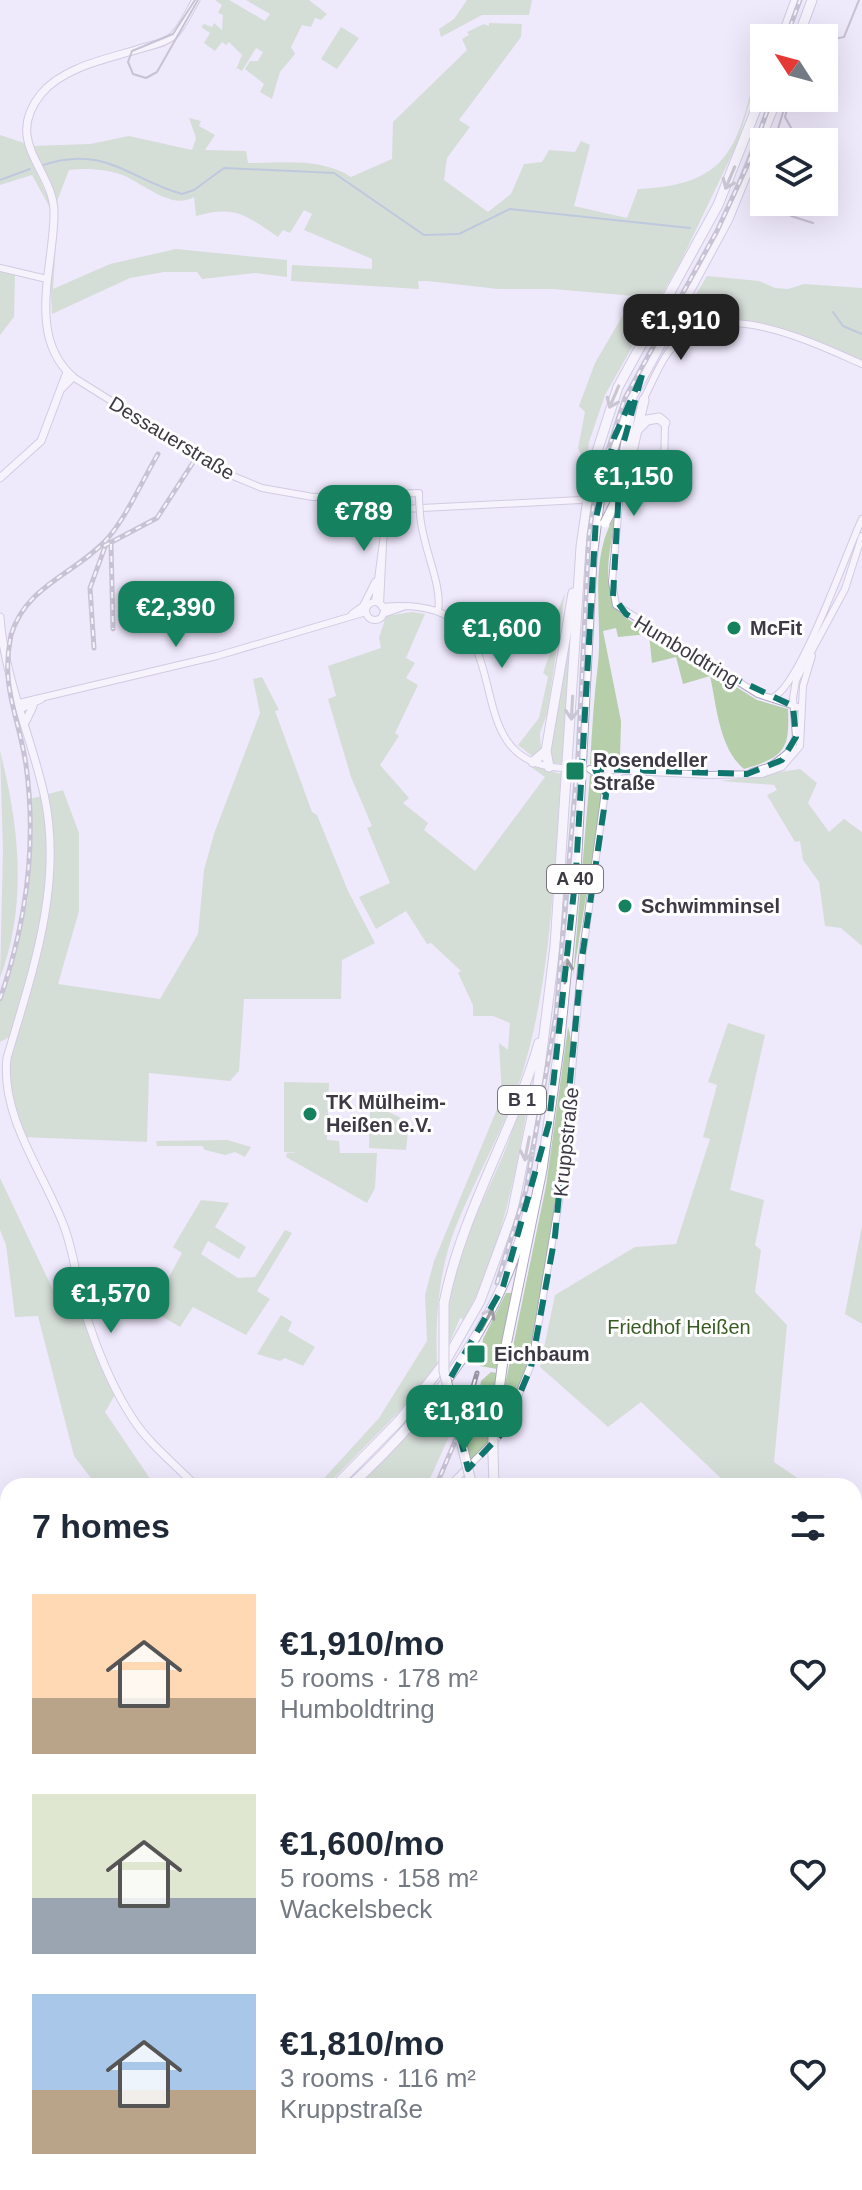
<!DOCTYPE html>
<meta charset="utf-8">
<style>
body{margin:0;font-family:Helvetica,sans-serif;background:#f2f2f3;color:#1f2937;height:100vh;display:flex;flex-direction:column;font-size:30px;white-space:nowrap}
*{box-sizing:border-box;margin:0}
p{font-size:26px;color:#747a83}
.icon{flex:none;width:44px;height:44px;fill:none;stroke:currentColor;stroke-width:2;stroke-linecap:round;stroke-linejoin:round}
.map{position:relative;flex:1;overflow:hidden}
.panel{position:absolute;left:0px;top:1478px;width:862px;height:712px;display:flex;flex-direction:column;background:#fff;border-radius:24px 24px 0 0;box-shadow:0 8px 32px #0002}
.panel>*{flex:none}
.needle{width:52px;rotate:306deg}
.buttons{position:absolute;left:750px;top:24px;display:grid;gap:16px}
.buttons a{display:grid;place-items:center;width:88px;height:88px;border-radius:0px;background:#fff;box-shadow:0 8px 32px #0002;font-size:40px}
.price{position:absolute;translate:-50% -68px;padding:0 18px;border-radius:16px;background:#16815e;color:#fff;font-size:26px;line-height:52px;filter:drop-shadow(0 2px 4px #0008)}
.price::after{content:'';position:absolute;left:50%;top:48px;width:24px;height:18px;margin-left:-12px;background:inherit;clip-path:polygon(0 0,100% 0,50% 100%)}
.price.selected{background:#222;color:#fff}
ul{padding:0;list-style:none}
li{display:flex;align-items:center;gap:24px;height:200px;padding:0 32px}
li span{display:grid;place-items:center;flex:none;width:224px;height:160px;border-radius:0px;color:#555}
li>.icon{margin-inline-start:auto}
span .icon{width:96px;height:96px;fill:#fffc;stroke-width:1}
li b{font-size:34px}
h2{display:flex;justify-content:space-between;align-items:center;height:96px;padding:0 32px;font-size:34px}
.map>svg:first-child{display:block}
</style>
<div class="map">
<svg width="862" height="2190" viewBox="0 0 862 2190">
<rect width="100%" height="100%" fill="#efe9fc"/>
<path fill="#b6cfaa" d="M215,0h14l36,21 5,-7 -24,-14h63l18,14 -6,6 -6,-2 -4,9 -9,-2 -11,22 4,7 -15,18 -8,27 -12,-7 4,-8 -19,-15 5,-8h8l5,-9 -7,-4 -14,23 -5,-3 -2,4 7,-17 -13,-13 -3,3 -4,-3 -7,9 -11,-8 6,-10 -9,-6 3,-3 8,3 2,-4 8,7 1,-15 -5,-2 4,-8z
M467,0h65l-3,15h-47l-41,22 -2,-8 15,-10z
M489,23l33,1 -1,13 -62,83 11,7 -23,31 -3,22 44,32 23,-18 13,-30 18,-2 7,-12 26,2 6,-11 9,4 -16,61 53,12 11,-29c97,-4 100,-48 121,-130l5,-4 -27,89 -55,115 -77,136 -16,47 -3,24 -8,-18 7,-36 -6,-6 16,-43 39,-67 -81,-7h-55l-71,-8h-9l1,8 -128,-8 1,-16 80,4v-10l-68,-29 8,-16 -8,-4 -14,23 -7,-3 -5,7c-33,-22 -42,-32 -82,-21l-2,-19c-22,13 -49,-12 -69,-21 -18,-7 -38,-8 -56,-6l-13,34 -24,-58 58,-2 39,-8 63,14 4,-12 -7,-20 12,3 -2,5 16,9 -10,15 41,1 2,12c34,0 73,-6 103,14l41,-18 1,-37 74,-72 -5,-11 7,-4 -2,-3 17,-8 5,2z
M341,27l18,11 -22,31 -16,-10z
M0,135l24,8 27,62 -2,1 -17,-31 -32,10z
M58,213l-5,76 57,-25 66,-15 111,11v17l-32,-4 -53,6 -5,-7h-33l-34,6 -78,36 -2,-35z
M0,271l15,4 -1,42 -14,18z
M707,276l52,5 16,7 13,1 16,-5 58,4v73c-57,-25 -107,-43 -170,-42l-22,19z
M615,516c-4,36 -18,76 11,102l131,82 31,9c2,41 -4,48 -44,60 -25,-21 -27,-62 -34,-93l-27,8 -7,-27 -24,6 -3,-29 -31,3 -2,-9 -13,3 18,90 -1,37 -2,4 -28,2c2,-34 4,-68 8,-100 5,-49 -10,-105 17,-148z
M565,593l-18,121 -7,19 1,17 -9,6 -14,-11 21,-27 9,-41 -5,-4 9,-26 3,-29z
M412,612l13,2 -19,44 9,5 -9,15 12,7 -23,48 4,3 -19,29 29,33 -6,5 25,20 -4,7 51,41 70,-94 -17,-12 33,9c-7,97 -9,196 -36,290 -16,57 -47,108 -69,162 -17,43 -21,92 -19,138l-41,51 -70,71h-9l62,-68 48,-77 -2,-46 9,-34 68,-164 -3,-54 9,7 2,-27 -17,-7h-20v-11l-15,-32 3,-2 -30,-28 -4,1 -21,-33 -30,18 -17,-32 31,-14 -23,-55 5,-2 -21,-49 -23,-78 8,-3 -8,-30 53,-18 -2,-10 7,-22z
M573,618l-10,146 -11,-1 -4,-6z
M262,677l17,33 -4,1 37,101 5,3 31,76 27,52 -33,17 -1,39h-97l-5,72 -9,10 -81,-8 -2,69 -125,-5 -15,-70 11,-59 -9,29 -9,5v-40l14,-41 14,-63 2,-99 33,-9 16,43v78l-21,73 102,15 38,-65 6,-64 10,-36 46,-121 -7,-34z
M0,751c19,74 28,153 0,227l3,-129z
M800,769l17,14 -9,20 21,29 15,-13 18,13v114l-21,-18 -16,-2 -6,-44 -16,-22 -3,-19 -5,1 -28,-47 10,-5 -3,-5 -53,-4z
M590,775l6,4 6,18 -29,180z
M728,1023l37,12 -35,155 34,10 -9,45 6,5 -6,42 32,33 -13,137 35,24h-80l-88,-84 -33,25 -68,-60 15,-72 80,-48 41,-3 34,-105 -7,-2 14,-52 -9,-3z
M568,1027c9,28 -1,68 -4,97 -10,91 -17,224 -64,303l3,-32 43,-209z
M533,1073c-14,85 -28,170 -69,247l-4,-2 -10,24 -4,-2c5,-86 29,-117 60,-192 10,-24 16,-52 27,-75z
M284,1082l45,1 -2,57 12,1 1,12h37l-2,35 -8,15 -81,-46 1,-4h13l-16,-1z
M370,1111h17l22,11 -3,28 -37,-2z
M227,1140l24,7 -6,10 -10,-5 -10,3 -20,-5 -3,-4h-45l-1,-5z
M0,1178l53,112 23,-12 40,115 -11,19 50,74h-58l-23,-30 -36,-140 -23,1 -9,-72 -6,-15z
M201,1200l28,3 -14,24 31,20 -7,12 -31,-18 -7,13 37,24 17,-1 30,-47 7,3 -35,58 13,8 -24,36 -53,-28 -13,20 -29,-17 31,-57 -9,-6z
M862,1226v98l-17,-10z
M506,1293h7l-16,76 -17,-3 3,-27z
M281,1315l11,7 -4,9 27,16 -12,19 -18,-8 -5,3 -23,-7z
M491,1372l6,1 -8,70 -20,19 -7,-31 13,-44h5l1,-6z
M443,1398l8,34 -23,51 5,3h-76z
M862,1978v143l-8,15v-146z"/>
<g fill="none" stroke-linecap="round" stroke-linejoin="round">
<path stroke="#83a2bb" stroke-width="2" d="M43,165c63,-21 87,15 139,29l12,-4 30,-22 110,5 90,62 35,-1 51,-25 180,19
M0,180l30,-11
M833,312l10,14 19,8"/>
<g stroke="#afa6c3" stroke-width="8">
<path id="tertiary" d="M0,268l47,11
M73,377l155,97 34,14 51,9 106,-4v7
M643,400c11,-20 20,-48 39,-62 46,-38 134,6 180,26
M623,460l-11,122 4,23 142,89 43,14
M608,498l49,-14 7,-16 1,-45
M420,514c2,33 23,71 18,97
M375,602l10,-75 17,-18 178,-9
M366 611a9 9 0 1 1 18 0a9 9 0 1 1-18 0Z
M380,604l3,-60
M382,607c157,-16 60,155 180,161
M352,614l11,-8 12,-24
M383,614l20,-7
M772,698c28,-10 75,-148 90,-179
M19,703l198,-47 149,-44
M21,709l21,-10
M590,769l120,6 52,-1 20,-7 18,-21 3,-60 9,-30
M590,769l8,7 7,16
M752,772l19,-6 19,-15 6,-14 -3,-39 3,-18 49,-91 17,-53
M607,787l15,-17
M449,1486l55,-55 28,-69 30,-179 20,-225 26,-188
M0,1691l8,-2
M0,2133l8,-11
M77,2182l3,8
M342,2182l4,8"/>
</g>
<g stroke="#afa6c3" stroke-width="9">
<path id="secondary" d="M61,389l12,-12c-47,-41 -19,-111 -19,-163 1,-44 -52,-71 -13,-120 22,-27 66,-35 98,-45 11,-4 25,-5 34,-13 10,-9 16,-25 23,-36
M0,478l41,-37 26,-69
M0,617c4,60 31,119 44,177 20,90 -12,179 -37,264 -7,60 39,118 58,171 11,31 13,64 24,95 10,30 26,68 44,95 16,25 42,45 63,67
M26,721l7,-15
M854,1805l8,-2"/>
</g>
<g stroke="#afa6c3" stroke-width="10">
<path id="primary" d="M319,2190l1,-8"/>
</g>
<g stroke="#afa6c3" stroke-width="11">
<path id="motorway" d="M782,38l14,-38
M798,38l14,-38
M637,430l10,-10 12,-2 6,5
M630,460l14,-60
M623,461l8,-52
M533,762l13,-11
M549,767l-3,-16 27,-158
M444,1303c18,-91 69,-171 95,-260
M493,1435l10,-75 39,-190 17,-122 17,-176 16,-314 9,-70 25,-80 102,-189 49,-121
M493,1454l1,32
M335,1486l64,-65 46,-59 35,-61 32,-87 25,-122 18,-146 26,-399 12,-83 25,-77 100,-182 46,-116
M350,1486c85,-79 153,-166 180,-282
M0,1650l8,-1
M0,1660l8,-1"/>
</g>
<use href="#tertiary" stroke="#fff" stroke-width="6"/>
<use href="#secondary" stroke="#fff" stroke-width="7"/>
<use href="#primary" stroke="#fff" stroke-width="8"/>
<use href="#motorway" stroke="#fff" stroke-width="9"/>
<path stroke="#9994a4" stroke-width="2" d="M195,0l-22,34 -41,17 -4,11 5,12 13,4 11,-6 41,-72
M824,41l20,-4 15,-37
M790,98l-5,19 14,25
M774,142l10,-33
M779,202l12,14 22,7"/>
<g stroke="#9994a4" stroke-width="5">
<path id="rail" d="M786,38l14,-38
M111,544l2,85
M104,546l53,-28 37,-57
M94,648l-4,-60 16,-44
M0,999c26,-75 37,-154 26,-234 -7,-49 -26,-77 -15,-130 15,-50 65,-61 97,-97 20,-24 34,-57 50,-84
M497,1283l29,-93 30,-175 22,-259 11,-221 7,-48 29,-89 92,-167 30,-65 25,-68
M436,1486l26,-61 15,-52"/>
</g>
<use href="#rail" stroke="#fff" stroke-width="2" stroke-dasharray="6" stroke-linecap="butt"/>
<g stroke="#afa6c3" stroke-width="8" stroke-linecap="butt">
<path id="tertiary-bridge" d="M419,500l1,14"/>
</g>
<g stroke="#afa6c3" stroke-width="11" stroke-linecap="butt">
<path id="motorway-bridge" d="M605,523l19,-38 6,-25
M444,1303v68l28,115
M493,1454v-19"/>
</g>
<use href="#tertiary-bridge" stroke="#fff" stroke-width="6"/>
<use href="#motorway-bridge" stroke="#fff" stroke-width="9"/>
</g>
<defs><path id="oneway-shaft" d="M-6 0H5M1.5-3L5.5 0L1.5 3" fill="none" stroke-width="1.6" stroke-linecap="round" stroke-linejoin="round" transform="scale(2)"/></defs>
<g stroke="#9e9ca2">
<use href="#oneway-shaft" transform="translate(730 178) rotate(113)"/>
<use href="#oneway-shaft" transform="translate(614 397) rotate(113)"/>
<use href="#oneway-shaft" transform="translate(572 708) rotate(93)"/>
<use href="#oneway-shaft" transform="translate(566 971) rotate(-84)"/>
<use href="#oneway-shaft" transform="translate(527 1149) rotate(101)"/>
<use href="#oneway-shaft" transform="translate(487 1319) rotate(-62)"/>
</g>
<path d="M0 0H862V2190H0ZM642,375l-21,77 -8,144 13,18 91,56 76,36 3,31 -14,23 -35,14 -152,-5 11,26 -24,163 -27,278 -24,131 -27,64 -36,38 -21,-85 56,-97 46,-164 27,-251 20,-354 18,-80z" fill="#efe9fc" fill-opacity=".55" fill-rule="evenodd"/>
<path fill="none" stroke="#0f766e" stroke-width="6" stroke-dasharray="16 10" stroke-linejoin="round" d="M642,375l-21,77 -8,144 13,18 91,56 76,36 3,31 -14,23 -35,14 -152,-5 11,26 -24,163 -27,278 -24,131 -27,64 -36,38 -21,-85 56,-97 46,-164 27,-251 20,-354 18,-80z"/>
<g fill="#16815e" stroke="#fff" stroke-width="3">
<circle cx="734" cy="628" r="8"/>
<rect x="565" y="761" width="20" height="20" rx="4"/>
<circle cx="625" cy="906" r="8"/>
<circle cx="310" cy="1114" r="8"/>
<rect x="466" y="1344" width="20" height="20" rx="4"/>
</g>
<g text-anchor="middle" stroke-width="6" stroke-linejoin="round" paint-order="stroke">
<g fill="#fff" stroke="#77747d" stroke-width="2">
<rect x="547" y="865" width="56" height="28" rx="6"/>
<rect x="498" y="1086" width="48" height="28" rx="6"/>
</g>
<g font-size="18" font-weight="bold" fill="#3d3945">
<text x="575" y="885">A 40</text>
<text x="522" y="1106">B 1</text>
</g>
<g font-size="20" fill="#3d3945" stroke="#fff">
<text transform="translate(172 438) rotate(31)" y="7">Dessauerstraße</text>
<text transform="translate(687 651) rotate(31)" y="7">Humboldtring</text>
<text transform="translate(566 1142) rotate(-84)" y="7">Kruppstraße</text>
</g>
<g font-size="20" font-weight="bold" fill="#3d3945" stroke="#fff" text-anchor="start">
<text x="750" y="635">McFit</text>
<text x="593" y="767">Rosendeller<tspan x="593" dy="23">Straße</tspan></text>
<text x="641" y="913">Schwimminsel</text>
<text x="326" y="1109">TK Mülheim-<tspan x="326" dy="23">Heißen e.V.</tspan></text>
<text x="494" y="1361">Eichbaum</text>
</g>
<g font-size="20" fill="#375b22" stroke="#fff">
<text x="679" y="1334">Friedhof Heißen</text>
</g>
</g>
</svg>
<div class="buttons">
<a><svg class="needle" viewBox="-14 -14 28 28"><path d="M0-13l5 13h-10z" fill="#e53935"/><path d="M0 13l5-13h-10z" fill="#747a83"/></svg></a>
<a><svg class="icon" aria-label="layers" viewBox="0 0 24 24"><path d="M12 4l9 5-9 5-9-5zM3 14l9 5 9-5"/></svg></a>
</div>
<b class="price selected" style="left:681px;top:362px">€1,910</b>
<b class="price" style="left:634px;top:518px">€1,150</b>
<b class="price" style="left:364px;top:553px">€789</b>
<b class="price" style="left:176px;top:649px">€2,390</b>
<b class="price" style="left:502px;top:670px">€1,600</b>
<b class="price" style="left:111px;top:1335px">€1,570</b>
<b class="price" style="left:464px;top:1453px">€1,810</b>
<section class="panel">
<h2>7 homes<svg class="icon" aria-label="filters" viewBox="0 0 24 24"><path d="M4 7h16M4 17h16"/><circle cx="9" cy="7" r="2"/><circle cx="15" cy="17" r="2"/></svg></h2>
<ul>
<li><span style="background:linear-gradient(#ffd9b3 65%,#b9a48a 0)"><svg class="icon" aria-label="home" viewBox="0 0 24 24"><path d="M3 11l9-7 9 7M6 9v11h12V9"/></svg></span><div><b>€1,910/mo</b><p>5 rooms · 178 m²</p><p>Humboldtring</p></div><svg class="icon" aria-label="heart" viewBox="0 0 24 24"><path d="M12 20l-8-8c-3-5 5-10 8-4 3-6 11-1 8 4z"/></svg></li>
<li><span style="background:linear-gradient(#dfe7d0 65%,#9aa5b1 0)"><svg class="icon" aria-label="home" viewBox="0 0 24 24"><path d="M3 11l9-7 9 7M6 9v11h12V9"/></svg></span><div><b>€1,600/mo</b><p>5 rooms · 158 m²</p><p>Wackelsbeck</p></div><svg class="icon" aria-label="heart" viewBox="0 0 24 24"><path d="M12 20l-8-8c-3-5 5-10 8-4 3-6 11-1 8 4z"/></svg></li>
<li><span style="background:linear-gradient(#a9c7e8 60%,#b9a48a 0)"><svg class="icon" aria-label="home" viewBox="0 0 24 24"><path d="M3 11l9-7 9 7M6 9v11h12V9"/></svg></span><div><b>€1,810/mo</b><p>3 rooms · 116 m²</p><p>Kruppstraße</p></div><svg class="icon" aria-label="heart" viewBox="0 0 24 24"><path d="M12 20l-8-8c-3-5 5-10 8-4 3-6 11-1 8 4z"/></svg></li>
</ul>
</section>
</div>
